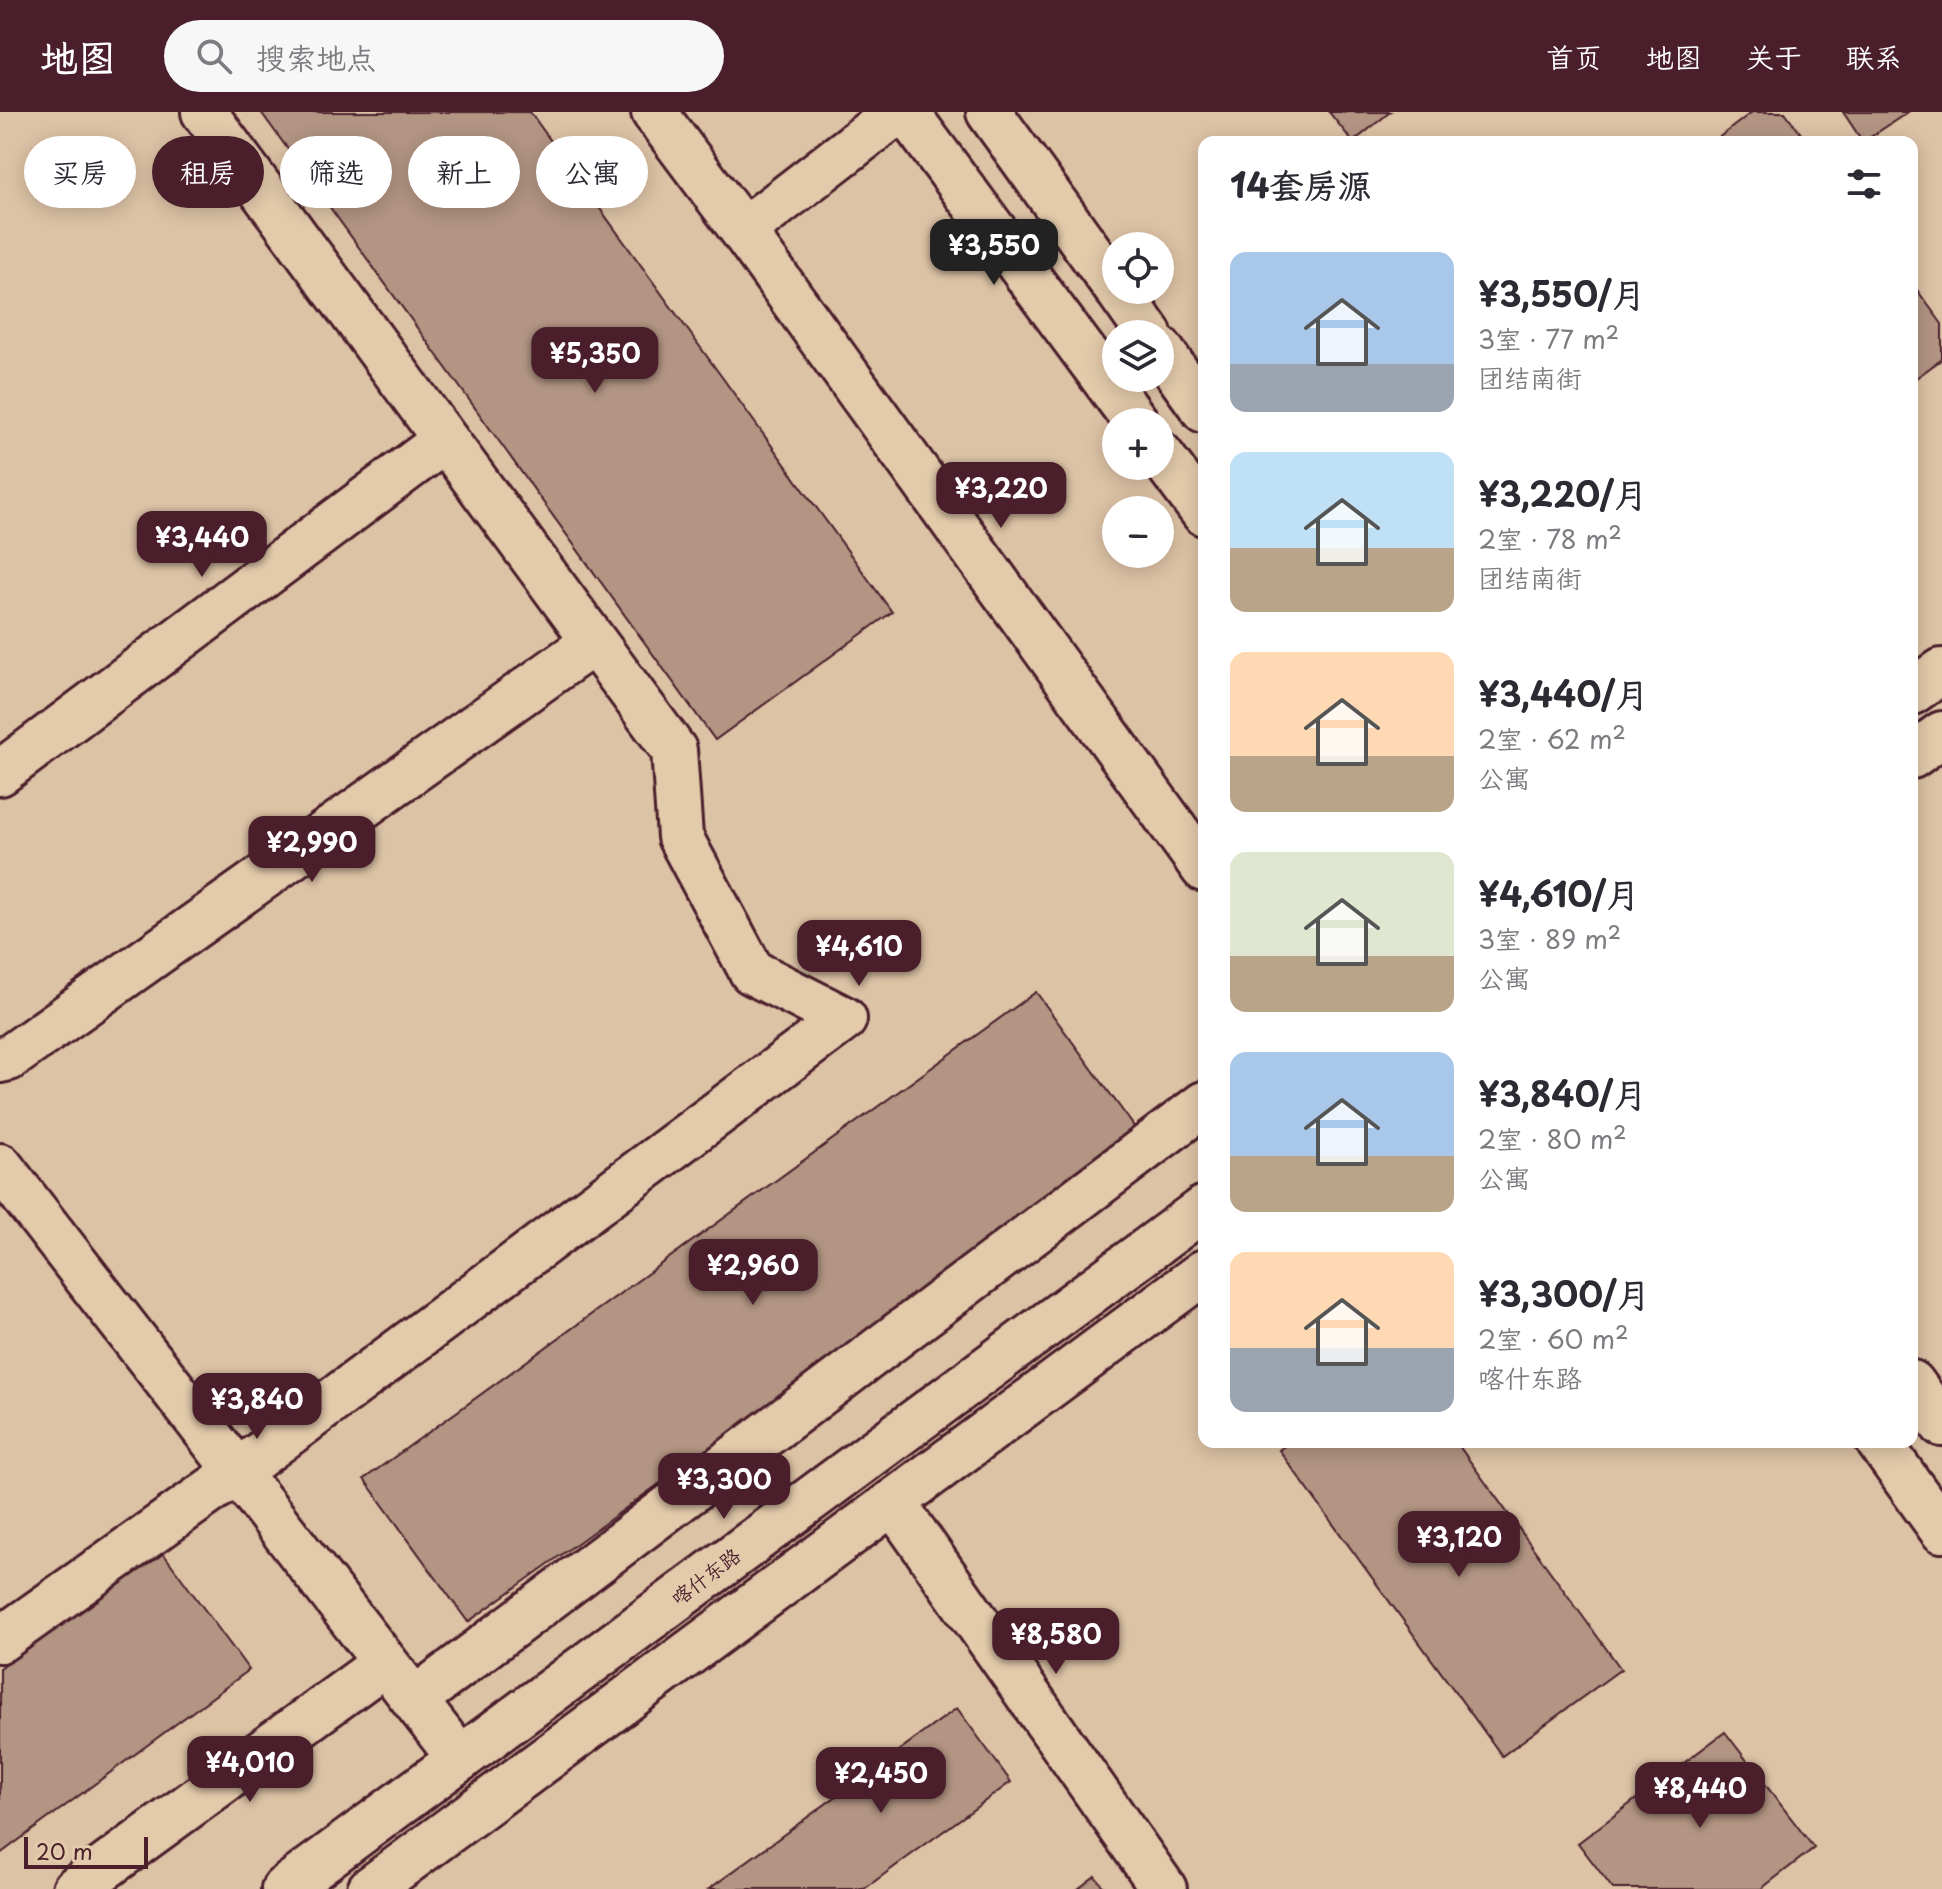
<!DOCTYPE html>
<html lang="zh">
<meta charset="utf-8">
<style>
body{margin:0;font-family:"Playpen Sans","LXGW WenKai TC",sans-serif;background:#f7f7f7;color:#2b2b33;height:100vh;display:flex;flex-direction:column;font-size:30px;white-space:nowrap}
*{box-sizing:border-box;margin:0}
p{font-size:26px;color:#7c7c81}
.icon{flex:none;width:44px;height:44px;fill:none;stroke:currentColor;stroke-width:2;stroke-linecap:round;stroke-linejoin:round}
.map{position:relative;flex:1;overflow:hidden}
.panel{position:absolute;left:1198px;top:24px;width:720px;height:1312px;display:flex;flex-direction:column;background:#fff;border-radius:16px;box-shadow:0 4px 20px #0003}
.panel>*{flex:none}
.banner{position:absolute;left:24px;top:24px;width:760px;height:72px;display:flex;gap:16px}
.fabs{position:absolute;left:1102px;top:120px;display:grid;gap:16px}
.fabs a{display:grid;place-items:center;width:72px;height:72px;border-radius:50%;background:#fff;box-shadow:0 4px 20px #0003;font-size:40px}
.scale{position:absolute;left:24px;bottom:20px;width:124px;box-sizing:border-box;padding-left:8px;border:4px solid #4a1f2b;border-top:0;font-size:22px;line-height:28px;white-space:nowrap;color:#4a1f2b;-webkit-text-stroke:6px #e3caab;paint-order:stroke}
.price{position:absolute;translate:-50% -68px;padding:0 18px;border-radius:16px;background:#4a1f2b;color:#fff;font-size:26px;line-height:52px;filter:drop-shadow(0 2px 4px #0008)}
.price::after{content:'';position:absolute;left:50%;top:48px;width:24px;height:18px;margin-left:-12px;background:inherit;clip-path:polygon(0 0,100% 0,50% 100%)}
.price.active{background:#222;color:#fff}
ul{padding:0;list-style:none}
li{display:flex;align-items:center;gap:24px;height:200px;padding:0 32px}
li span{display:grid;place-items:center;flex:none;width:224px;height:160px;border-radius:16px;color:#555}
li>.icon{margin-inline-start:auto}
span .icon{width:96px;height:96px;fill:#fffc;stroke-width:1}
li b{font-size:34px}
h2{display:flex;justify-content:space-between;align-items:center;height:96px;padding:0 32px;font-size:34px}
.chip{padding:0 28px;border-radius:36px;background:#fff;box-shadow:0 4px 20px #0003;font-size:28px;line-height:72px}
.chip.active{background:#4a1f2b;color:#fff}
header{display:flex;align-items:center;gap:48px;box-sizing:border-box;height:112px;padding:0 40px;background:#4a1f2b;color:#fff}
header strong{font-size:38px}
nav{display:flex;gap:44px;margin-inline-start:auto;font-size:28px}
.search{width:560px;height:72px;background:#f7f7f7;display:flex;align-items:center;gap:20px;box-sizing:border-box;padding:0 28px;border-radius:44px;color:#7c7c81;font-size:30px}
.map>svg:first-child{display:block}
</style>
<header>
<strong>地图</strong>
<div class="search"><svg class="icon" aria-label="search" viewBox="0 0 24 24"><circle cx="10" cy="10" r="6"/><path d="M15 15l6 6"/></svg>搜索地点</div>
<nav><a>首页</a><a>地图</a><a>关于</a><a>联系</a></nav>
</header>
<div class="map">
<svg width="1942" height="1777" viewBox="0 0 1942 1777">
<rect width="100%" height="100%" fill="#ddc3a6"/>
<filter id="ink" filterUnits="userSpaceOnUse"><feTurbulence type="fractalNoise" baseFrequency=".0125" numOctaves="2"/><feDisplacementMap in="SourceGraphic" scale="16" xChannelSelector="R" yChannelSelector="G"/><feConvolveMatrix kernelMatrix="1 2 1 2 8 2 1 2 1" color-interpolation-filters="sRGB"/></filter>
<g filter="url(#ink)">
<path fill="#b39583" stroke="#4a1f2b" stroke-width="2" d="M261,0h269l362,500 -177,128z
M1329,0h61l-37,30z
M1752,0h33l22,30h-88l-2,-3z
M1843,0h65l-45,30z
M1912,171l30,41v35l-30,22z
M1036,880l105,144 -673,486 -104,-143z
M1290,1330h166l165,227 -119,87 -223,-306z
M160,1437l89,121 -249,184v-186z
M957,1596l54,74 -147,107h-155z
M1725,1620l89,116 -53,41h-148l-35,-46z
M1095,1764l10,13h-27z"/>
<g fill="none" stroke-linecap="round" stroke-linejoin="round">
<g stroke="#4a1f2b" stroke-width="50">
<path id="minor" d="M654,0l89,119 154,-119
M743,119l461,638
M0,661l445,-333
M0,948l9,-2 585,-416
M0,1054l460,593
M893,1390l271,387
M0,1528l237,-168 607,-453 -92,-47 -72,-135 -6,-87 -470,-638
M414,1588l790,-596
M75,1777l310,-226"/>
</g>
<g stroke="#4a1f2b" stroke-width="50">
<path id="major" d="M906,0l230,310
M989,0l127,176
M1118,178l31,44
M1160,237l44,61
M1160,342l44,59
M1912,580l30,-21
M1912,644l30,-22
M1912,1271l30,41
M1879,1330l63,88
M284,1777l920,-681
M370,1777l834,-617"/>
</g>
<use href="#minor" stroke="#e3caab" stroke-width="44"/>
<use href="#major" stroke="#e3caab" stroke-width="44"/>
</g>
</g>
<g text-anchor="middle" stroke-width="7" stroke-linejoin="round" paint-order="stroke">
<g font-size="20" fill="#4a1f2b" stroke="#e3caab">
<text transform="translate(706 1465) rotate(-37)" y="7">喀什东路</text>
</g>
</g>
</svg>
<div class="fabs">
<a><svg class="icon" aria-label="locate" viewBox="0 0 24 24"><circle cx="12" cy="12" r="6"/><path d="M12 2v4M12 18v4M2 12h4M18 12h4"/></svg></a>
<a><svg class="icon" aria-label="layers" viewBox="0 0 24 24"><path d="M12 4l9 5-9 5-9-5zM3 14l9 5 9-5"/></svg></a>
<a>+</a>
<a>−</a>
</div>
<div class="scale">20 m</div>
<b class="price active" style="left:994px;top:175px">¥3,550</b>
<b class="price" style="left:595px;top:283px">¥5,350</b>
<b class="price" style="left:1001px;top:418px">¥3,220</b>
<b class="price" style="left:202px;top:467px">¥3,440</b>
<b class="price" style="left:312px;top:772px">¥2,990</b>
<b class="price" style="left:859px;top:876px">¥4,610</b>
<b class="price" style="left:753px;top:1195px">¥2,960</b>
<b class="price" style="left:257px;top:1329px">¥3,840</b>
<b class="price" style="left:724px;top:1409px">¥3,300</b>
<b class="price" style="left:1459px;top:1467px">¥3,120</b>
<b class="price" style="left:1056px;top:1564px">¥8,580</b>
<b class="price" style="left:250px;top:1692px">¥4,010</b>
<b class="price" style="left:881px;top:1703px">¥2,450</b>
<b class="price" style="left:1700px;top:1718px">¥8,440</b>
<div class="banner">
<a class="chip">买房</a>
<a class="chip active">租房</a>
<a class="chip">筛选</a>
<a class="chip">新上</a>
<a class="chip">公寓</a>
</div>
<section class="panel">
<h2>14套房源<svg class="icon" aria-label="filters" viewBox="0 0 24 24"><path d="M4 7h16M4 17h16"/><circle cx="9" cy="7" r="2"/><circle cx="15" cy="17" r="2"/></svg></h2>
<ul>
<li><span style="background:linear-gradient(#a9c7e8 70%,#9aa5b1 0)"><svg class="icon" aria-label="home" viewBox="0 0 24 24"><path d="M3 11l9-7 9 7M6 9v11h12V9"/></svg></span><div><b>¥3,550/月</b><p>3室 · 77 m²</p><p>团结南街</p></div></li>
<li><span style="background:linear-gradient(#bfe0f5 60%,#b9a48a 0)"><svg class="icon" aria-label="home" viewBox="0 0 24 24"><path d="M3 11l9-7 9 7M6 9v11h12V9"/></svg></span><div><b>¥3,220/月</b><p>2室 · 78 m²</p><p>团结南街</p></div></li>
<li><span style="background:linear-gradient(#ffd9b3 65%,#b9a48a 0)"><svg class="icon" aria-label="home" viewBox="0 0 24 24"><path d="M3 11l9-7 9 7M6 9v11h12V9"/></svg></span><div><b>¥3,440/月</b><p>2室 · 62 m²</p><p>公寓</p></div></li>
<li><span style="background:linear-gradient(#dfe7d0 65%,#b9a48a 0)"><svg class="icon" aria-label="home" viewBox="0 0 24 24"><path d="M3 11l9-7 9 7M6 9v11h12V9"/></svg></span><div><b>¥4,610/月</b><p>3室 · 89 m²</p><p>公寓</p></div></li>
<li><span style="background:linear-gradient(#a9c7e8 65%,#b9a48a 0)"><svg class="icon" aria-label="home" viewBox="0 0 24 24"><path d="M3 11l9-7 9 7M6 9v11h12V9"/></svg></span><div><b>¥3,840/月</b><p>2室 · 80 m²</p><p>公寓</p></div></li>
<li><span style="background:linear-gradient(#ffd9b3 60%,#9aa5b1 0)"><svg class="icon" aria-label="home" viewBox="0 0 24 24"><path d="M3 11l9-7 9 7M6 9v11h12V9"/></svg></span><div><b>¥3,300/月</b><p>2室 · 60 m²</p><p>喀什东路</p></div></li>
</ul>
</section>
</div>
